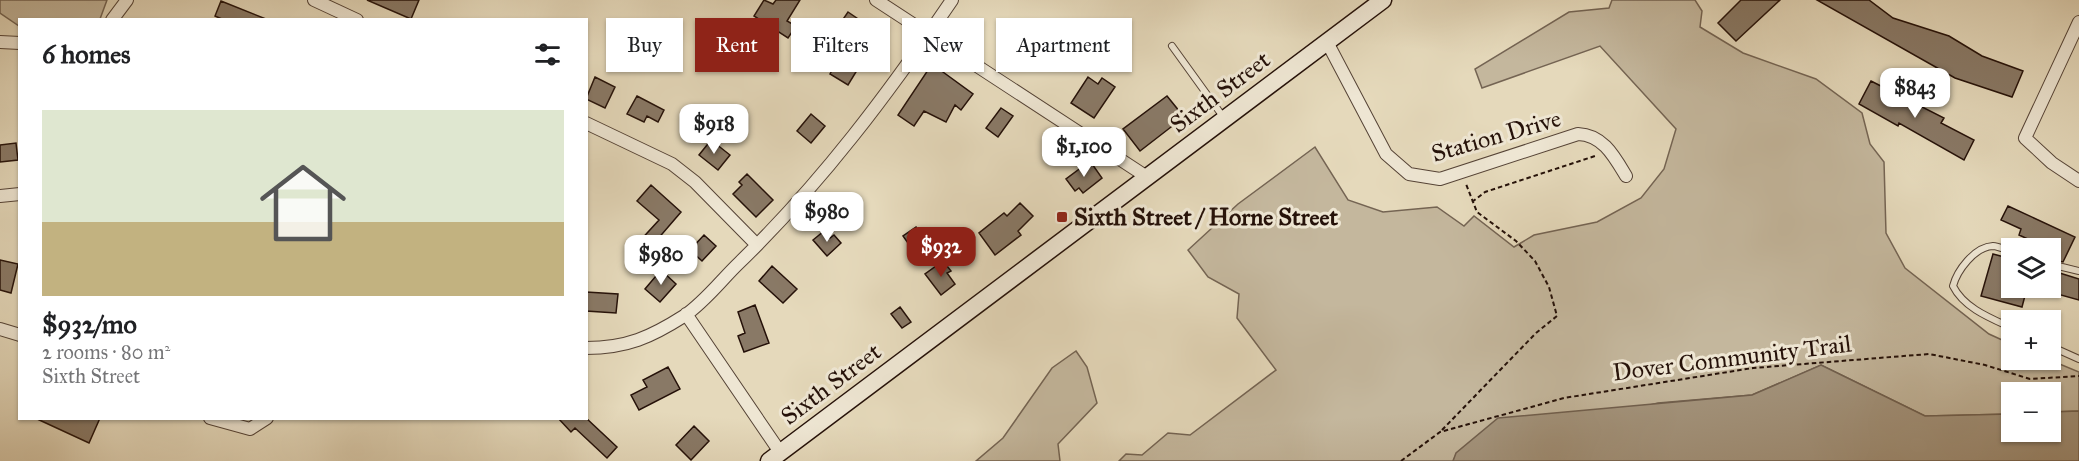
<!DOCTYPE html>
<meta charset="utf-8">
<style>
body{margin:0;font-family:"IM FELL Great Primer",serif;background:#f2f2f2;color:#202124;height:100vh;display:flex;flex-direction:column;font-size:22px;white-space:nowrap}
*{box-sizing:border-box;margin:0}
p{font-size:20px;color:#757577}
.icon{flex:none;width:33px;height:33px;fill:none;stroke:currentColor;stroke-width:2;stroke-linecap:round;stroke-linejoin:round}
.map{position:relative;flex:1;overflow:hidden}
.side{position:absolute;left:18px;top:18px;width:570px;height:402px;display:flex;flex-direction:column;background:#fff;border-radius:0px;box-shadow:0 2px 4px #0004}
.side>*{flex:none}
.banner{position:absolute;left:606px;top:18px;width:570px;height:54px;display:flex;gap:12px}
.controls{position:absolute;left:2001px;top:238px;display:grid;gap:12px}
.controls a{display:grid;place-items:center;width:60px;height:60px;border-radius:0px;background:#fff;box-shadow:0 2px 4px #0004;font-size:30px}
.price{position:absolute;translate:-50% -51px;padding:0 14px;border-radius:12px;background:#fff;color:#222;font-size:20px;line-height:39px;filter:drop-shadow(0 2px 3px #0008)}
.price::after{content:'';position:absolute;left:50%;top:36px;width:18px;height:14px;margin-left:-9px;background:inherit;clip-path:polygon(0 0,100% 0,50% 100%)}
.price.current{background:#8f2418;color:#fff}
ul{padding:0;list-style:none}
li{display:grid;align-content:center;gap:12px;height:318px;padding:0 24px}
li+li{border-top:2px solid #e0e0e0}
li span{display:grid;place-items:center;height:186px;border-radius:0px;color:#555}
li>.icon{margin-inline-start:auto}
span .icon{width:108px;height:108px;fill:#fffc;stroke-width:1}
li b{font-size:26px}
h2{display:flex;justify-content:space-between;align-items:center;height:72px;padding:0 24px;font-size:26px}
.tag{padding:0 21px;border-radius:0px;background:#fff;box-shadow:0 2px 4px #0004;font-size:21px;line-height:54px}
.tag.current{background:#8f2418;color:#fff}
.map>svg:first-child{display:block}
</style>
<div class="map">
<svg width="2079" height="461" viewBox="0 0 2079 461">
<rect width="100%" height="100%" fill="#e5d9bb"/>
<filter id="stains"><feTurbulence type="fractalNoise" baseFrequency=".00333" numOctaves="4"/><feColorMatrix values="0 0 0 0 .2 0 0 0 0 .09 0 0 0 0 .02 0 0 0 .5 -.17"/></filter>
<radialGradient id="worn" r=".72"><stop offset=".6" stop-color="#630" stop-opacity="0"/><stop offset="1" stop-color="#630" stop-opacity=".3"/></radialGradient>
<path fill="#c4b79d" stroke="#746453" stroke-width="1.5" d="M0,0h107l-7,19 -80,1 -1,6 -19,-13z
M1612,0h83l7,11 -2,16 43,26 73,26 46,34 8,31 14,18 2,71 19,35 84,66 22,10 1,16h38l29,12v39l-28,1 -1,-19h-38l-1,21 -86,2 -104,-51 -69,30 -94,8 -201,50 -4,8h-334l7,-7 16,1 26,-22 22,2 86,-65 -39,-52 2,-24 -31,-17 -20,-27 50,-46 77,-57 33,53 35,12 54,-5 27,19 10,-10 40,31 20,-12 63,-13 44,-24 23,-29 12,-40 -76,-83 -118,42 -7,-19 94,-57 40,-4z
M1076,351l11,16 10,36 -39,41 2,17h-84l27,-23 49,-70z"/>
<path fill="#a4957e" stroke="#71604f" stroke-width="1.5" d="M1821,365l104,51 86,-2 1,18h38l1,-20 28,-1v50h-626l3,-8 42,-35 254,-23z"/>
<path fill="#897966" stroke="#251109" stroke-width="1.5" d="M367,0h52l-8,19z
M764,0l9,4 3,-4h24l-13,21 9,5 -8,12 -34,-22z
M1741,0h39l-44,41 -18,-18z
M1817,0h52l24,18 56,18 33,20 41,15 -11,26 -57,-19z
M221,1l45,18v1h-42l-9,-4z
M848,12l13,9 -12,16 4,3 -9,12 -10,-7 7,-11 -6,-3z
M840,56l19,11 -11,18 -18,-11z
M932,64l41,30 -12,16 -6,-5 -9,17 -22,-11 -10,15 -16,-11z
M595,77l20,10 -10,21 -19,-9z
M1088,77l10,7 4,-6 13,9 -21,31 -23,-15z
M1871,81l73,37 -3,5 33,17 -10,20 -65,-37 -1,3 -39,-22z
M637,96l27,14 -6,12 -11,-6 -3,6 -17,-8z
M1167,96l17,21 -44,34 -17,-22z
M1001,108l12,8 -15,21 -12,-9z
M811,114l14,12 -14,17 -14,-12z
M711,140l19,15 -12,15 -19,-15z
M16,143l2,17 -18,2v-17z
M1090,161l12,17 -19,15 -4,-5 -4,3 -9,-12z
M747,174l26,26 -17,17 -23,-23 9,-9 -3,-3z
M651,185l30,27 -25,29 3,2 -9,10 -12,-10 21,-23 -22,-19z
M1020,203l13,13 -15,15 3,4 -26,20 -16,-22 25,-20 3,3z
M2008,206l67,31 -12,25 -13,-3v-10l-31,-14 2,-6 -20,-9z
M916,227l12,18 -13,8 -12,-17z
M824,231l6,7 4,-3 7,8 -14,13 -14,-16z
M704,235l12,11 -14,15 -12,-11z
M1993,254l19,5v29h15l-5,19 -41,-11z
M0,260l18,4 -7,29 -11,-3z
M943,261l8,10 -4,2 8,11 -14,11 -16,-21z
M772,266l25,23 -14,14 -24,-22z
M661,270l15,14 -16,18 -15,-13z
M2050,270l29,9v21l-29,-8z
M586,292l32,2 -2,19 -30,-2z
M755,305l14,38 -25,9 -6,-16 7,-3 -7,-21z
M900,307l11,15 -9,6 -11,-14z
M668,367l12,22 -41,21 -8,-15 16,-8 -4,-7z
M35,418h65l-11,25z
M558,418h28l31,29 -10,11 -32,-30 -4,4z
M694,426l15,15 -18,19 -15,-15z"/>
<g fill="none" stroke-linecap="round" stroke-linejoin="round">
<g stroke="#554336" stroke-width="8">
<path id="service" d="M1172,46l52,72
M2012,252c-6,-2 -14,-6 -19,-6 -19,1 -36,25 -40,40 11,22 37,32 59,42
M2050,264l29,7
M2050,346l29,13"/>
</g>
<g stroke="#554336" stroke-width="14">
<path id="minor" d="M314,0l43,20
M876,0l271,177
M112,20l15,-20
M2079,22l-54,116 27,25 27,18
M0,42l20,1
M1327,42l59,112 23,20 31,5 138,-45c25,1 36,22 48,42
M586,123l86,41 23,18 62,63
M0,196l20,-2
M686,314l94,138
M0,329l20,6
M586,348c41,0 65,-11 98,-32 21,-14 38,-37 56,-54 82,-80 148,-168 212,-262
M210,418l40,11 17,-11"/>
</g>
<g stroke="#251109" stroke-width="19">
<path id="secondary" d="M769,461l614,-461"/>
</g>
<path stroke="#251109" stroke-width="2" stroke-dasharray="4.5 3" stroke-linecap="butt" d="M1472,202l13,-10 110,-36
M1442,430l94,-97 21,-17 -8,-29 -14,-26 -19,-20 -39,-29 -11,-28
M1401,461l39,-29 124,-34 189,-30 176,-14 56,11 45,14 49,-3"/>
<use href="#service" stroke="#eee6d3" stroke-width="6"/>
<use href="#minor" stroke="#eee6d3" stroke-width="12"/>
<use href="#secondary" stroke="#eee6d3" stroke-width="16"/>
</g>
<rect fill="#8f2418" stroke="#eee6d3" stroke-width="2" x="1056" y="211" width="12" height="12" rx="3"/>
<g text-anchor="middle" stroke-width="6" stroke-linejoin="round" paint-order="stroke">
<g font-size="24" fill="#251109" stroke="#eee6d3">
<text transform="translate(1220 92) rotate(-37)" y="8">Sixth Street</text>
<text transform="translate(1496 136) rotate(-16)" y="8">Station Drive</text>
<text transform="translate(1732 358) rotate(-7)" y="8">Dover Community Trail</text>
<text transform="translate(831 384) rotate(-37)" y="8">Sixth Street</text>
</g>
<g font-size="24" font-weight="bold" fill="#251109" stroke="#eee6d3" text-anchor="start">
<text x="1074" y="225">Sixth Street / Horne Street</text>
</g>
</g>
<rect width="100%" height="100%" filter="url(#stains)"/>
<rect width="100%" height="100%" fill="url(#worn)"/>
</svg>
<div class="controls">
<a><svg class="icon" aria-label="layers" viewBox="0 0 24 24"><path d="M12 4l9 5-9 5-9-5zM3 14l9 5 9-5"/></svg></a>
<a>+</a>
<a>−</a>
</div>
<b class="price" style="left:1915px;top:119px">$843</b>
<b class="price" style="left:714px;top:155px">$918</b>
<b class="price" style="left:1084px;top:178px">$1,100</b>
<b class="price" style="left:827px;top:243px">$980</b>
<b class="price current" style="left:941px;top:278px">$932</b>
<b class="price" style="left:661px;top:286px">$980</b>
<div class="banner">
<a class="tag">Buy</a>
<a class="tag current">Rent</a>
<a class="tag">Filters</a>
<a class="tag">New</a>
<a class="tag">Apartment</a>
</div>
<section class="side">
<h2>6 homes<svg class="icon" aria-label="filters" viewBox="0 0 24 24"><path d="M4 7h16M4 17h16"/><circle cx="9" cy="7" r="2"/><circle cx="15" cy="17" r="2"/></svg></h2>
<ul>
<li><span style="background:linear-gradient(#dfe7d0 60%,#c2b280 0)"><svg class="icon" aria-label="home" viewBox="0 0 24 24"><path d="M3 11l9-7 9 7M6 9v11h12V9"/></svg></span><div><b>$932/mo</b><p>2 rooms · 80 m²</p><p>Sixth Street</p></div></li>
</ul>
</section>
</div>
